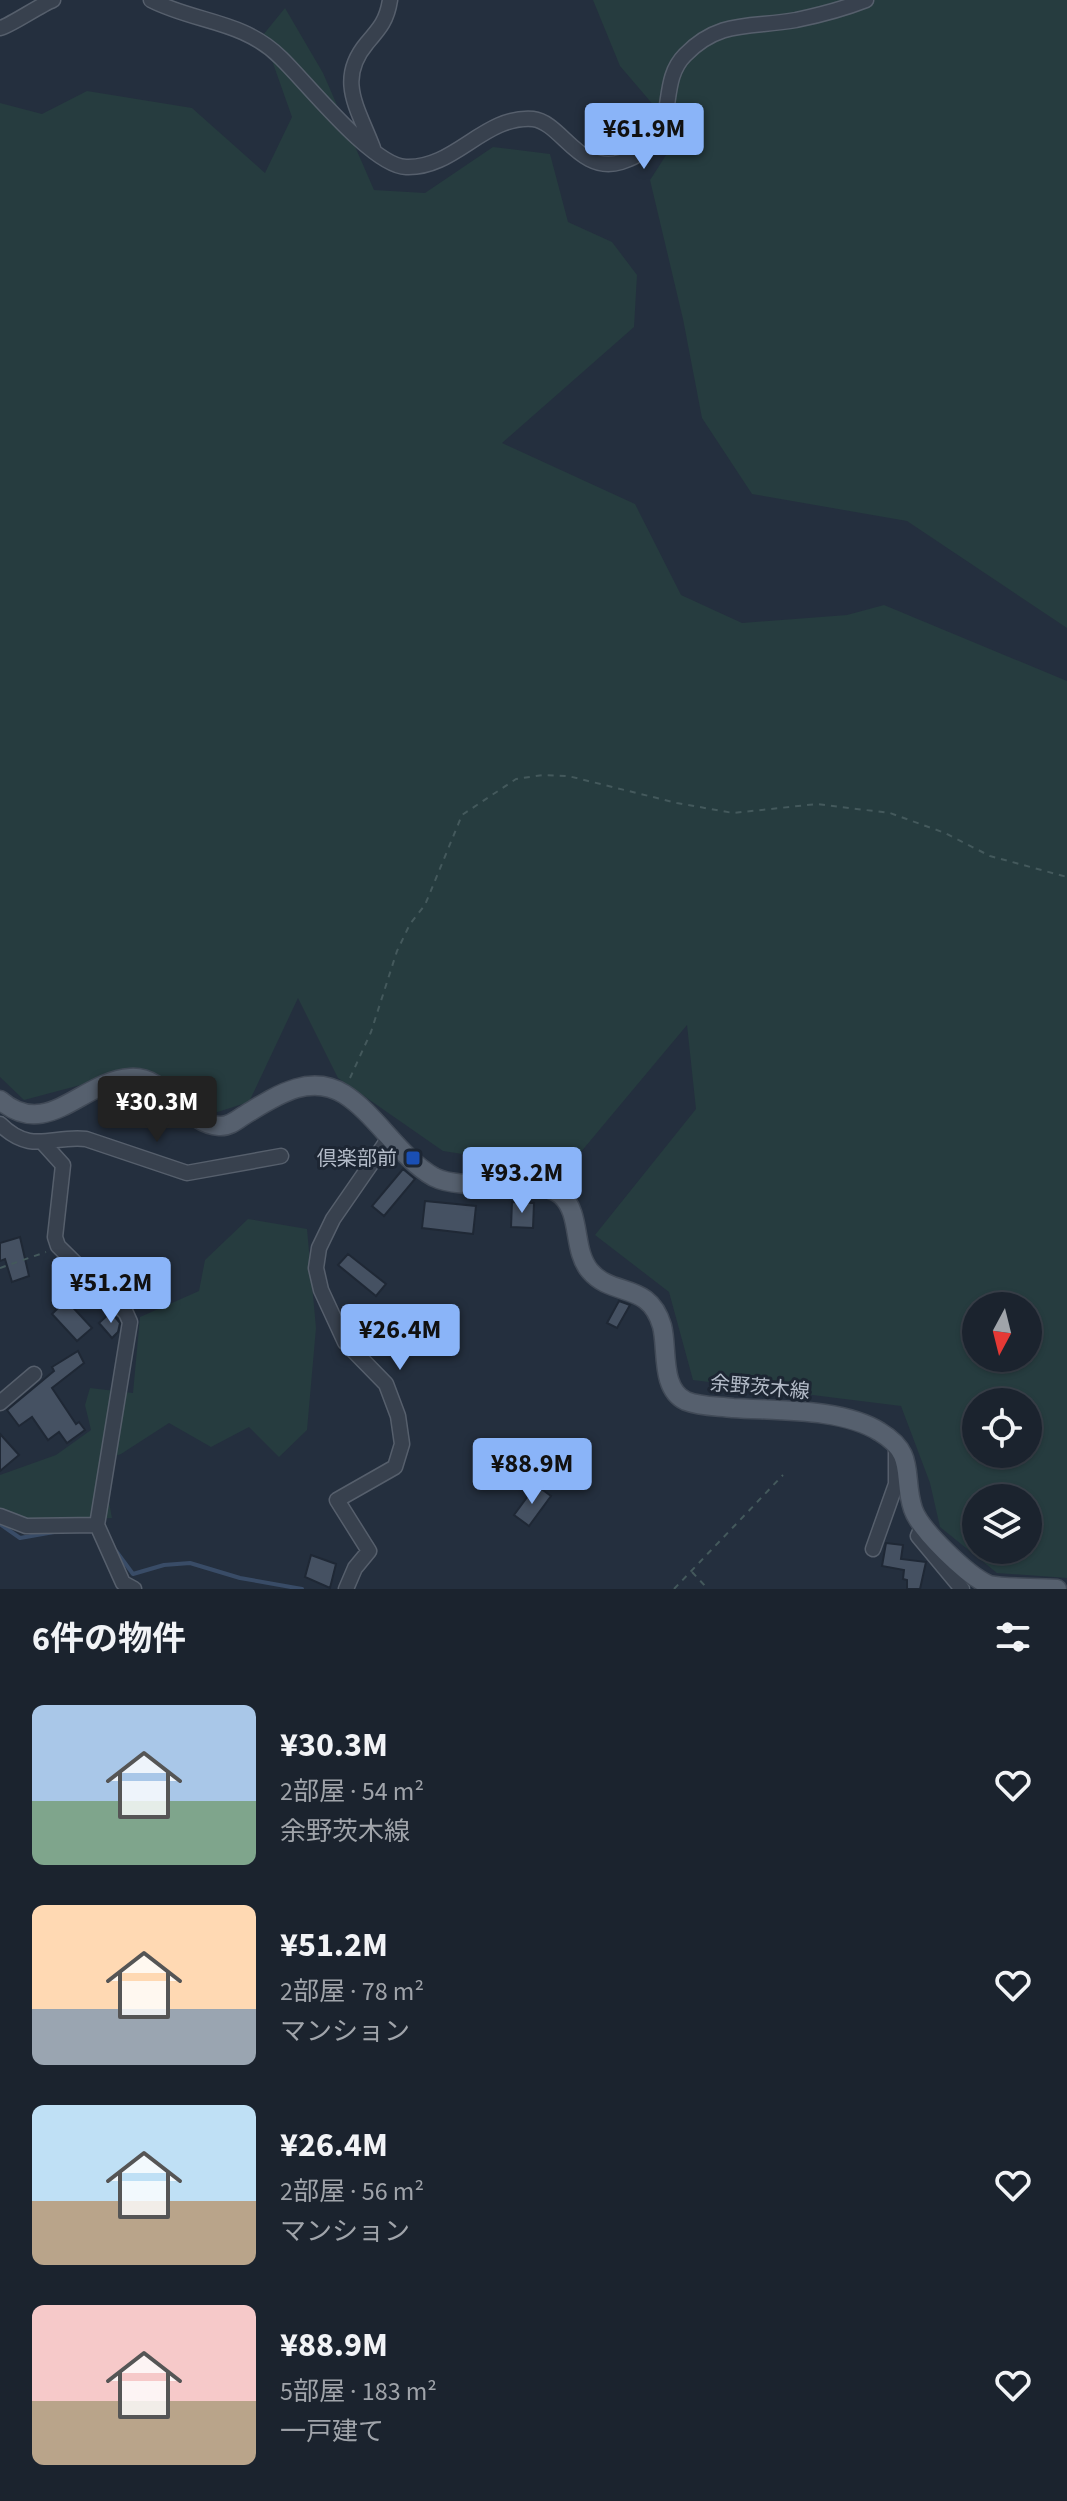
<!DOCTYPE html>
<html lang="ja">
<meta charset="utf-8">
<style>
body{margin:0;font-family:"Source Sans 3","Noto Sans JP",sans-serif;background:#242b36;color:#f1f3f6;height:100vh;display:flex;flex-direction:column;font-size:30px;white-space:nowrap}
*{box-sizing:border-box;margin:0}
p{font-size:26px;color:#a0a4aa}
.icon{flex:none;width:44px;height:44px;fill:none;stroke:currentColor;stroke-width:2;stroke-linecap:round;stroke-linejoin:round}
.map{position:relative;height:1589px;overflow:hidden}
.sheet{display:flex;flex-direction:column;background:#1b232e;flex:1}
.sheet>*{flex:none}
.needle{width:52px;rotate:187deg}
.buttons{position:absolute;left:962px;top:1292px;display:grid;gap:16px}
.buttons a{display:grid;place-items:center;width:80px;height:80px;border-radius:50%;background:#1b232e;box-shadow:0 2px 6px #0004,0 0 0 2px #39404a;font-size:40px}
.price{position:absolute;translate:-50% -68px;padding:0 18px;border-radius:8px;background:#8ab4f8;color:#111;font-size:26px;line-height:52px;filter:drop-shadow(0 2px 4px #0008)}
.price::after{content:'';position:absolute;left:50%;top:48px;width:24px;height:18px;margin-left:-12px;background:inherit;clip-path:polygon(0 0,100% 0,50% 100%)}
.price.active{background:#222;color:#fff}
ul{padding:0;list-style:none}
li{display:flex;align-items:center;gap:24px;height:200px;padding:0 32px}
li span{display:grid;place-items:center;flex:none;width:224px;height:160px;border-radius:12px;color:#555}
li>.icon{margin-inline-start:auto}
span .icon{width:96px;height:96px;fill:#fffc;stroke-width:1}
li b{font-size:34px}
h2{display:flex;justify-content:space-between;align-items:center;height:96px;padding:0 32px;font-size:34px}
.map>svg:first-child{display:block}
</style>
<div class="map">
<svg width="1067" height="1589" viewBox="0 0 1067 1589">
<rect width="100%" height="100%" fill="#242f3e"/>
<path fill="#263c3f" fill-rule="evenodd" d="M593,0h474v628l-160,-107 -155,-27 -50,-76 -19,-99 -33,-139 29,-45 -59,-69z
M285,8l38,65 51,117 51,3 68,-46 57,7 18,68 44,20 25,33 -3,52 -132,116 133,61 46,91 61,28 105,-8 37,-10 183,76v897l-70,-5 -57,-46 -10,-44 -29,-77 -208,-26 -24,-88 -74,-57 101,-126 -9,-84 -107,128 -33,14 -104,-16 -105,-73 -40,-80 -49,104 -41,13 -71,-45 -113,30 -24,-23v-974l42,11 45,-23 105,17 73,65 27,-56 -29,-82zM976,1306h52v52h-52zM976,1402h52v52h-52zM976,1498h52v52h-52z
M248,1219l59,10 9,99 -9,102 -28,27 -30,-30 -38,20 -42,-24 -48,31 -20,7 11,57 -79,4 -33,-12v-35l56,-20 35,-25 -6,-25 5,-17 43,5 7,-76 59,-26 6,-31z"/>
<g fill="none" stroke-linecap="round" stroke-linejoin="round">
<path stroke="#394c67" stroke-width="4" d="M0,1524l20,14 34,-6
M116,1551l17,23 31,-9 26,-2 50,15 62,11"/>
</g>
<path fill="#455162" stroke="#1f2835" stroke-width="2" d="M403,1169l12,10 -31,37 -12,-10z
M425,1201l51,5 -3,28 -51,-6z
M512,1202l22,1 -1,25 -22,-1z
M20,1237l9,39 -17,6 -7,-23 -5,2v-18z
M348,1254l38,30 -10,12 -38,-31z
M66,1300l26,28 -15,13 -25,-27z
M619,1301l11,4 -13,23 -10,-5z
M111,1312l9,11 -2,9 -6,6 -13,-15z
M78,1351l6,12 -32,25 24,36 3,-2 6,8 -18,13 -8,-11 -11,8 -16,-23 -13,9 -12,-16 47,-39 -2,-4z
M0,1434l19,21 -19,16z
M536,1485l15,11 -22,30 -15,-11z
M886,1543l17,2 -2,14 25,3 -6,27h-13v-9l-4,-1 1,-9 -22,-4z
M311,1555l25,9 -6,24 -25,-11z"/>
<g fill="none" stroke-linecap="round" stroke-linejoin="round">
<g stroke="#565f6c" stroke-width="17">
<path id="minor" d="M151,0c45,23 92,20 130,58 26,25 91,108 125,109 49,2 78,-52 127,-48 28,3 47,56 88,43 66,-21 32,-75 64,-107 35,-36 67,-27 111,-35 24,-5 47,-11 70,-20
M0,28c8,-1 40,-23 53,-28
M373,148c-15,-40 -37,-68 -6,-105 13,-15 20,-23 23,-43
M0,1124c31,31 52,11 86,15l101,34 94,-17
M44,1144l19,21 -8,72 3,9 68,67 4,9 -33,203
M0,1403l34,-29
M0,1516l26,10 71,-1 26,58 11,6
M922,1527l-4,9 44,53
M873,1549l23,-65v-34
M346,1589l9,-21 14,-17 -32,-51 58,-33 7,-23 -4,-28 -12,-32 -41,-42 -24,-52 -5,-22 3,-20 14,-29 56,-81"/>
</g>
<g stroke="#414a57" stroke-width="21">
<path id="major" d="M0,1100c47,41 82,-19 130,-22 36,-3 55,46 89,48 9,1 17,-5 24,-10 30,-18 65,-44 101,-22 32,20 56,64 90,83 31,16 104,-2 127,18 21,19 11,55 29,76 23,27 59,10 72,55 6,23 -2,63 24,75 15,6 32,5 47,7 45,3 109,0 147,24 37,22 22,44 33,77 7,21 55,67 76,76 20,4 47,2 68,4"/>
</g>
<path stroke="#44595c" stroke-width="2" stroke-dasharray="6 6" stroke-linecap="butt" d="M350,1078l21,-46 26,-81 13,-27 15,-19 37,-90 54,-36 27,-4 25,1 109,27 56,10 84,-9 73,9 55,20 45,23 77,21
M0,1268l46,-16
M692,1572l16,17
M674,1589l109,-114"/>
<use href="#minor" stroke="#38414e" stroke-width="14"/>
<use href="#major" stroke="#56606e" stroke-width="18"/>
</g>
<rect fill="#1a4fb4" stroke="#1d2633" stroke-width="3" x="405" y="1150" width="16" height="16" rx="4"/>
<g text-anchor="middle" stroke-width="6" stroke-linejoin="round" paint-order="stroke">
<g font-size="20" fill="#b4bcc9" stroke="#1d2633" text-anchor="end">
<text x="397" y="1165">倶楽部前</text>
</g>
<g font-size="20" fill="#b4bcc9" stroke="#1d2633">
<text transform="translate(760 1387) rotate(5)" y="7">余野茨木線</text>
</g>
</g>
</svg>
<div class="buttons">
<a><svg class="needle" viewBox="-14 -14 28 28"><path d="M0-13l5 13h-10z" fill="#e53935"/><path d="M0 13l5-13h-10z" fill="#a0a4aa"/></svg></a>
<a><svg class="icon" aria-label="locate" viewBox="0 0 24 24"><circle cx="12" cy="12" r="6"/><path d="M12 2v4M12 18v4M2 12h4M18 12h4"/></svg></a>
<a><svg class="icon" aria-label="layers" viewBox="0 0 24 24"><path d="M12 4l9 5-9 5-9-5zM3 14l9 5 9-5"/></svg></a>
</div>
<b class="price" style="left:644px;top:171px">¥61.9M</b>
<b class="price active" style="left:157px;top:1144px">¥30.3M</b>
<b class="price" style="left:522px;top:1215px">¥93.2M</b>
<b class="price" style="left:111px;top:1325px">¥51.2M</b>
<b class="price" style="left:400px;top:1372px">¥26.4M</b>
<b class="price" style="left:532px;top:1506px">¥88.9M</b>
</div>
<section class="sheet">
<h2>6件の物件<svg class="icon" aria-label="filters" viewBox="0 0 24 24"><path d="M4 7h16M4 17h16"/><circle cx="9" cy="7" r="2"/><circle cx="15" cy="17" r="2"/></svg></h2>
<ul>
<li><span style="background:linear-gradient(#a9c7e8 60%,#7fa58c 0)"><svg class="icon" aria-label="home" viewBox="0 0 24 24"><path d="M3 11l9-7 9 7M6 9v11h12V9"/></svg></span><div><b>¥30.3M</b><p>2部屋 · 54 m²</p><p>余野茨木線</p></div><svg class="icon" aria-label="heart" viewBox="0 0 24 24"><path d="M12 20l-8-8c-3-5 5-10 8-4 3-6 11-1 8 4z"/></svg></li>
<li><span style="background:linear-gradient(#ffd9b3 65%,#9aa5b1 0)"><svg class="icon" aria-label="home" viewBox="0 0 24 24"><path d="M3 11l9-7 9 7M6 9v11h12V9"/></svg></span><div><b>¥51.2M</b><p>2部屋 · 78 m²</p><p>マンション</p></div><svg class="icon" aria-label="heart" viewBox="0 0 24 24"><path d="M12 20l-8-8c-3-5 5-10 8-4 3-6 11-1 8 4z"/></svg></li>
<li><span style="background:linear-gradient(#bfe0f5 60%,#b9a48a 0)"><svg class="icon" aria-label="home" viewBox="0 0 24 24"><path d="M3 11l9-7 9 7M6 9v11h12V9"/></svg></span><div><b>¥26.4M</b><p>2部屋 · 56 m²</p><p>マンション</p></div><svg class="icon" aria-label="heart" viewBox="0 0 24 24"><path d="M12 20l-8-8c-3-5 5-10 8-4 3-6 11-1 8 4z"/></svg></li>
<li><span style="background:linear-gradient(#f6c9c9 60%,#b9a48a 0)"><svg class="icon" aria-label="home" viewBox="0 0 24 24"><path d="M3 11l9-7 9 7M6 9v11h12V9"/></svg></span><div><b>¥88.9M</b><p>5部屋 · 183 m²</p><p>一戸建て</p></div><svg class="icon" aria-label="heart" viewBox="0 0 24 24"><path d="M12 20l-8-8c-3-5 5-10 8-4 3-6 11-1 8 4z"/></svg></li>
</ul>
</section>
